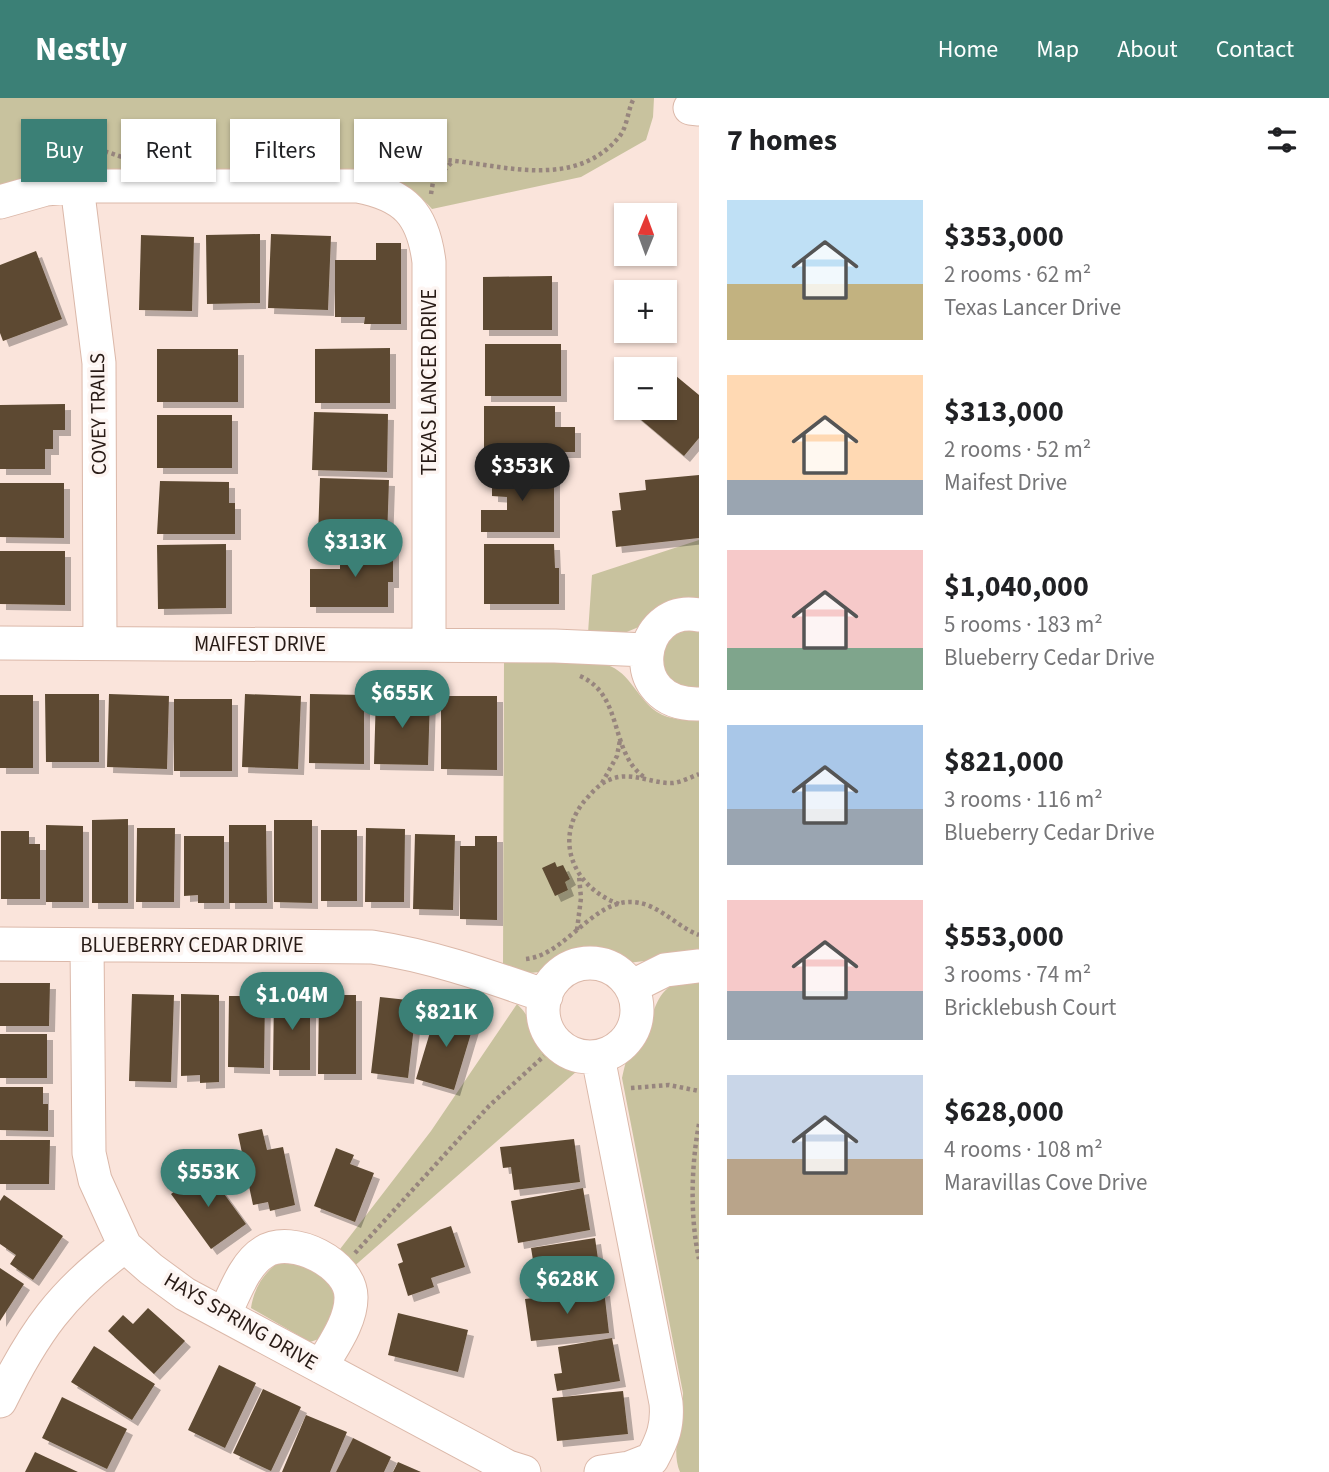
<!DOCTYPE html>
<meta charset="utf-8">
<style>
body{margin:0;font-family:"Source Sans 3",sans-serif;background:#f2f2f2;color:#202124;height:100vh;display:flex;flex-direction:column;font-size:26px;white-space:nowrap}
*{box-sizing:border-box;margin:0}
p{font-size:23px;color:#757577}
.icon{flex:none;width:38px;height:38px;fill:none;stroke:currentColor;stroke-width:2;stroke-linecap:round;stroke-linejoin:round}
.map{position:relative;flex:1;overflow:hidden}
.panel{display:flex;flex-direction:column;background:#fff;width:630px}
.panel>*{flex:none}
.top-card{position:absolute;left:21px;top:21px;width:572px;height:63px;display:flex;gap:14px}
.needle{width:46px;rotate:1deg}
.fabs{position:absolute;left:614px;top:105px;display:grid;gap:14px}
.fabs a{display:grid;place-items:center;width:63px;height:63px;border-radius:0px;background:#fff;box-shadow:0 2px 5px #0004;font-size:35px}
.price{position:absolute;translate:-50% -60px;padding:0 16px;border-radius:24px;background:#3b8076;color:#fff;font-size:23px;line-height:46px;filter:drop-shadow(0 2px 4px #0008)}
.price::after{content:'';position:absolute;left:50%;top:42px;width:21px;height:16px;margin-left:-10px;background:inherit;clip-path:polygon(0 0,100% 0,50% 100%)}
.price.active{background:#222;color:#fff}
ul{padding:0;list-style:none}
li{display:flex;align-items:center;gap:21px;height:175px;padding:0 28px}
li span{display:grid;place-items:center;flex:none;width:196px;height:140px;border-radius:0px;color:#555}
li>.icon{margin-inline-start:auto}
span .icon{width:84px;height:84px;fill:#fffc;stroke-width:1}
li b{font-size:30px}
h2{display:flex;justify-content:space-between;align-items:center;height:84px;padding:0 28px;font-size:30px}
.tag{padding:0 24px;border-radius:0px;background:#fff;box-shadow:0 2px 5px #0004;font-size:24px;line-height:63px}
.tag.active{background:#3b8076;color:#fff}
header{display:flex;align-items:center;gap:42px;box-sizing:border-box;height:98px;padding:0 35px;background:#3b8076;color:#fff}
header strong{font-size:33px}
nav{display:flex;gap:38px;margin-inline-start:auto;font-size:24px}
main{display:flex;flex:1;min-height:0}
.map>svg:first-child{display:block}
</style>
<header>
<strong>Nestly</strong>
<nav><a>Home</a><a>Map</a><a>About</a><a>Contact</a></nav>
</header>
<main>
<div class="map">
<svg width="699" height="1374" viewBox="0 0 699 1374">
<defs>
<filter id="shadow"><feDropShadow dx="6" dy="6" stdDeviation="0" flood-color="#0004"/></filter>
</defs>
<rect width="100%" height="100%" fill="#fae4db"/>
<path fill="#c8c29e" d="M0,0h654l-1,19 -7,23 -65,37 -149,32c-20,-23 -39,-31 -69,-38l-363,19z
M699,442v62l-82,34 -29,-3 4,-58z
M699,529v65l-25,-3 -17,-37 19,-23z
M504,562c25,1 81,-1 103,5 23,7 31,35 50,47 13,8 28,8 42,9v234l-72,8 -37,-11 -22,5 -28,15 -11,1 -26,-5z
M699,879v495h-19c-10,-23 3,-53 3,-79l-61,-315c2,-9 5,-23 10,-31 5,-6 11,-10 14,-17 14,-33 12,-46 53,-53z
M517,906c14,13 17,28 28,43 9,12 21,15 32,24l-226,198 -14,-16 94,-122z
M282,1162l30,3 29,34 -16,40 -15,5 -59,-34c3,-21 14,-37 31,-48z"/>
<path fill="#5d4a32" filter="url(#shadow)" d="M260,136v69l-53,1 -1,-69z
M271,136l60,2 -3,74 -60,-2z
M141,137l53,2 -2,74 -53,-1z
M376,145h25v81h-37l1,-7h-30v-57h41z
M36,153l26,68 -59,22 -3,-8v-68z
M552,178v54h-69v-53z
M485,246h76v52h-76z
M390,250v55h-75v-54z
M157,251h81v53h-81z
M664,268l35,29v43l-15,18 -57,-48h38v-39h-4z
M65,306v26h-12v19h-8v20h-45v-64z
M484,308h71v21h20v25h-19l-1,13h-71z
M314,314l74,2 -1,58 -75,-2z
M157,317h75v53h-75z
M492,374l62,1v59h-73v-22h26v-13l-15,-1z
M699,377v63l-83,9 -4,-36 9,-1 -2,-17 27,-3 -1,-10z
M320,380l69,2 -2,59 -69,-2z
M160,383l69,1v21h6v31h-78z
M0,385h64v55l-64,-1z
M226,446v64l-68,1 -1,-64z
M484,446h70l1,24h4v36h-75z
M340,447h53v37h-5v25h-78v-38h30z
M0,453h65v54l-65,-1z
M45,596h54v68h-53z
M109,596l60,2 -2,73 -60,-2z
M245,596l56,2 -3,73 -56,-2z
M310,596l54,1v69l-55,-1z
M376,596l54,2 -2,69 -54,-1z
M0,597h33v73h-33z
M441,598h56v74l-56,-1z
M174,601h58v72h-58z
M128,721v84h-36v-83z
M274,722h38v83l-38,-1z
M46,727l37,1v76h-37z
M229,727h37l1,78h-38z
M137,730h38l-1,74h-38z
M366,730l39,1 -1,73h-39z
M321,732h36v71h-36z
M1,733h28v13h11v55h-39z
M415,736l40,1 -2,75 -40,-1z
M184,738h40v67h-26v-8l-14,1z
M475,738h22v84l-37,-1v-73h15z
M555,764l2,5 6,-2 7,14 -5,3 3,8 -13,6 -13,-28z
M0,885h50l-1,43h-49z
M132,896l42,1 -3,87 -42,-1z
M181,896l38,1v87l-19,1v-8l-19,1z
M274,896h36v76h-37z
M319,897h37v79h-38z
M229,898h36l-1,72 -36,-1z
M380,899l37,4 -9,77 -37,-5z
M437,911l38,11 -21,70 -38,-11z
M0,936h47v44h-47z
M0,989h43v17h5v27l-48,-1z
M262,1031l5,21 16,-3 12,58 -25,6 -2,-9 -15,3 -15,-71z
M574,1041l6,43 -66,8 -3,-23 -8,1 -3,-21z
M0,1042h50l-1,44h-49z
M336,1050l18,7 -4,9 24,9 -19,49 -41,-16z
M206,1071l40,55 -35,25 -40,-55z
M583,1090l7,42 -72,13 -7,-42z
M4,1097l59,41 -30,44 -23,-16 6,-9 -16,-11v-43z
M451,1128l14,41 -34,11 3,9 -26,9 -10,-32 5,-2 -6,-18z
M595,1140l4,28 -11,2 2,14 -52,8 -7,-42z
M0,1170l24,16 -24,37z
M604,1192l5,43 -78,8 -6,-42z
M148,1210l37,33 -31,33 -46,-43 15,-16 10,9z
M398,1215l70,17 -10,42 -70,-17z
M612,1240l8,43 -63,10 -3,-17 8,-1 -4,-26z
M94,1248l61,38 -23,36 -61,-38z
M219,1267l37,18 -31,65 -37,-18z
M263,1291l38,18 -30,64 -38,-18z
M623,1293l5,43 -71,7 -5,-43z
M62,1299l65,32 -20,40 -65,-31z
M306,1317l41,17 -17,40h-48z
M353,1340l38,19 -7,15h-48z
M35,1354l43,20h-53z
M398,1364l23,10h-28z"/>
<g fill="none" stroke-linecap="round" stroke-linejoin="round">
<g stroke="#dbb8a9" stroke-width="35">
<path id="minor" d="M690,10l9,1
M77,88l22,177 1,280
M0,104l46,-13 31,-3h281c47,9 65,28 71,76v383
M699,517c-62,-12 -77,91 0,89
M0,545l555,3 91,4
M0,846l372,3c60,9 116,29 174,49
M87,847l2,208 6,27 30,66 26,23 34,25 323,173 16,5
M543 912a47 47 0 1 1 94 0a47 47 0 1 1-94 0Z
M631,889l34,-17 34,-4
M598,959l68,346c2,22 -3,36 -14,56
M224,1217c10,-20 20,-51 40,-63 28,-18 88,12 87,46 0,24 -19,49 -30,69
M0,1303c34,-69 62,-109 125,-155
M601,1374l28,-4 23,-9"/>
</g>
<path stroke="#97857e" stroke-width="4.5" stroke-dasharray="3.5 3.5" stroke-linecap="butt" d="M52,63c31,-19 40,-14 73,-3
M393,69c17,-2 36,-8 53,-7 57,5 129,30 173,-23 9,-11 8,-26 15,-39
M431,96l2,-12 19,-20
M580,578c44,19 29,76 64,101
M602,685l15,-27 3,-16
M619,806c-48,-17 -67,-69 -31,-107 6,-7 13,-14 21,-17 22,-10 42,4 64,3 9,-1 18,-6 26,-9
M577,832l4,-32 -2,-22
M526,861c45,-5 72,-72 121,-54 19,7 33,23 52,30
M631,990l38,-3 30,6
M699,1026c-8,42 -9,94 0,135
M355,1155l134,-147 55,-50"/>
<use href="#minor" stroke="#fff" stroke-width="33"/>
</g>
<g text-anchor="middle" stroke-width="7" stroke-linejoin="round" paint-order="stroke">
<g font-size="21" fill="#281b16" stroke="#fdf5f2">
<text transform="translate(429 284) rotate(-90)" y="7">TEXAS LANCER DRIVE</text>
<text transform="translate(98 316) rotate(-91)" y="7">COVEY TRAILS</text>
<text x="260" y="553">MAIFEST DRIVE</text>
<text x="192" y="854">BLUEBERRY CEDAR DRIVE</text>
<text transform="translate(241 1223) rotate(30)" y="7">HAYS SPRING DRIVE</text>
</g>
</g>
</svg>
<div class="fabs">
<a><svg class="needle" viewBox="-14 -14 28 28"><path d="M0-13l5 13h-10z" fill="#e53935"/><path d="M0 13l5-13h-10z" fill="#757577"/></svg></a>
<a>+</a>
<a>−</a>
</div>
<b class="price active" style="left:522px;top:405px">$353K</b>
<b class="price" style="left:355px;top:481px">$313K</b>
<b class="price" style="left:402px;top:632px">$655K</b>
<b class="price" style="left:292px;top:934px">$1.04M</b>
<b class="price" style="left:446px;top:951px">$821K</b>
<b class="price" style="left:208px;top:1111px">$553K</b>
<b class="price" style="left:567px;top:1218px">$628K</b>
<div class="top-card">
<a class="tag active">Buy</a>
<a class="tag">Rent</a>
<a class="tag">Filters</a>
<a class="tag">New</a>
</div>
</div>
<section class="panel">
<h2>7 homes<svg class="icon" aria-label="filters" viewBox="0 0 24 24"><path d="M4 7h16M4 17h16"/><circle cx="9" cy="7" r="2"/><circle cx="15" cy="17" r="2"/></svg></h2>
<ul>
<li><span style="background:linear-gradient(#bfe0f5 60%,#c2b280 0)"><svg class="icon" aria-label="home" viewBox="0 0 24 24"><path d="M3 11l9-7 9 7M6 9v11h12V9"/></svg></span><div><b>$353,000</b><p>2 rooms · 62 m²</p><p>Texas Lancer Drive</p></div></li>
<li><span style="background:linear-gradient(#ffd9b3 75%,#9aa5b1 0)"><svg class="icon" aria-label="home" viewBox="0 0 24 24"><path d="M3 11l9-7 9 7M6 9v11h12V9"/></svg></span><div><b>$313,000</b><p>2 rooms · 52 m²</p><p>Maifest Drive</p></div></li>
<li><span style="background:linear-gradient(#f6c9c9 70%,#7fa58c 0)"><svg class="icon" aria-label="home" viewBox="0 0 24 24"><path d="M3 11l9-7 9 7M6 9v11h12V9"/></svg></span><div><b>$1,040,000</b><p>5 rooms · 183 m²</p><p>Blueberry Cedar Drive</p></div></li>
<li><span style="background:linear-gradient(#a9c7e8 60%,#9aa5b1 0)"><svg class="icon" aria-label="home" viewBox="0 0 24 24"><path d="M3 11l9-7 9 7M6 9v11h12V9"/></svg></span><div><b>$821,000</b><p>3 rooms · 116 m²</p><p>Blueberry Cedar Drive</p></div></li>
<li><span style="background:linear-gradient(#f6c9c9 65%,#9aa5b1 0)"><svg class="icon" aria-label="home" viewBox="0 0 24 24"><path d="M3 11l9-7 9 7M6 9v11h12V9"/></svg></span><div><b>$553,000</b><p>3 rooms · 74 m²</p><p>Bricklebush Court</p></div></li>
<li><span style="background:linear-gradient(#c9d6e8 60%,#b9a48a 0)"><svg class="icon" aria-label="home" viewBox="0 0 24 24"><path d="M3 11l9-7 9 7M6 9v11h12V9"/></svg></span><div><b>$628,000</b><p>4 rooms · 108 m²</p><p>Maravillas Cove Drive</p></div></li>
</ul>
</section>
</main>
